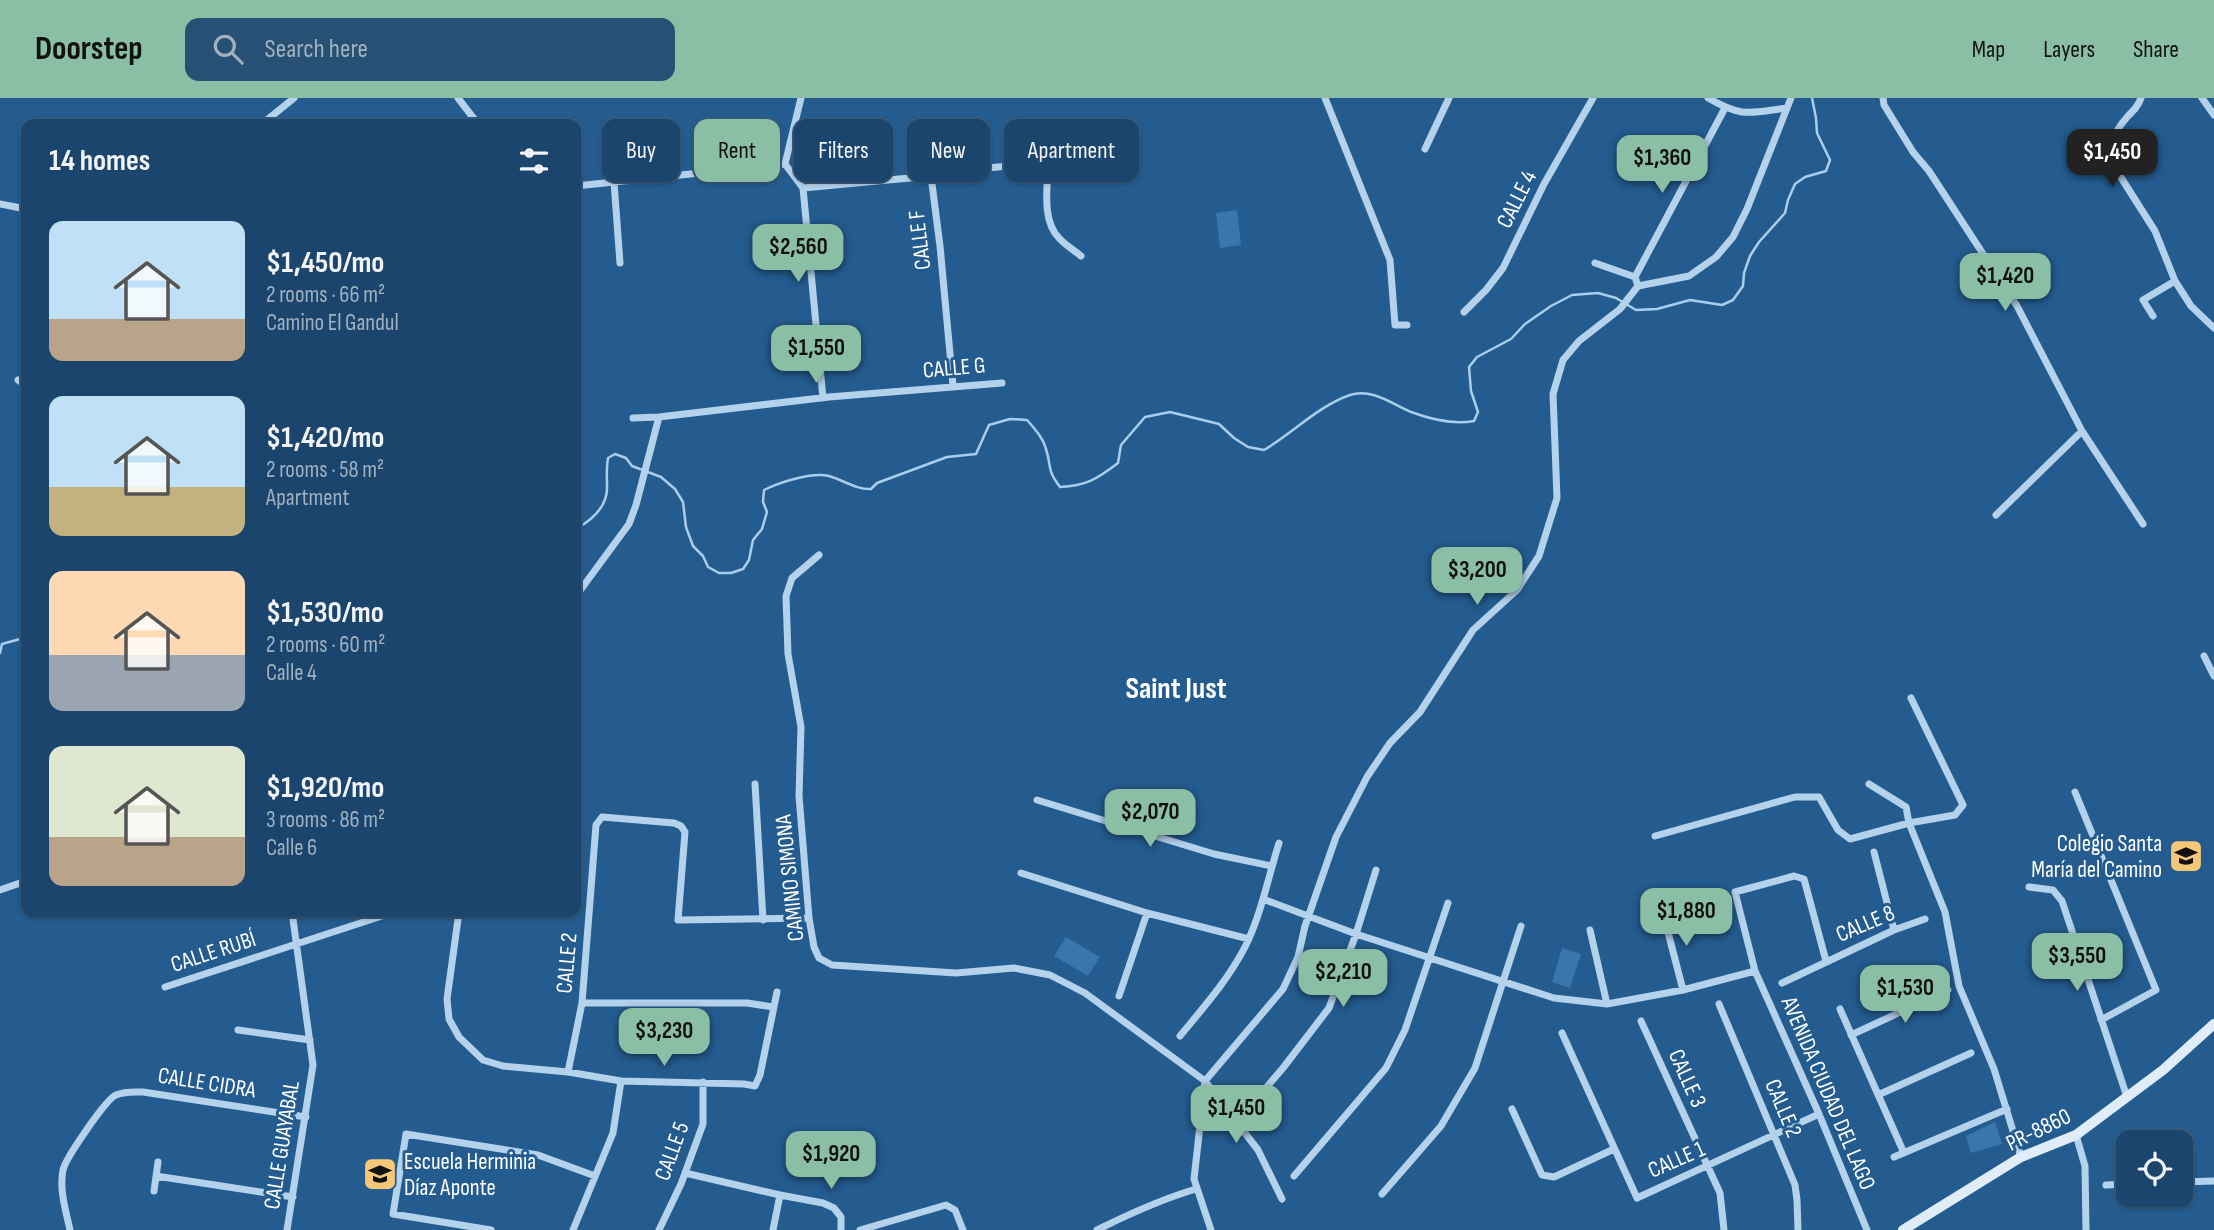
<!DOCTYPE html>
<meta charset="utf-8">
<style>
body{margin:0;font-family:"Sofia Sans Condensed",sans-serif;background:#284f74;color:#f1f3f6;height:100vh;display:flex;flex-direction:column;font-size:26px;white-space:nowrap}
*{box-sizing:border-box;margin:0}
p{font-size:23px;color:#a0b1c2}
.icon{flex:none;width:38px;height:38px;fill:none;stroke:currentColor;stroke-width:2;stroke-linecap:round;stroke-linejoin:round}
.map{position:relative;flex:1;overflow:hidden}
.sheet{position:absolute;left:21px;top:21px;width:560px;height:798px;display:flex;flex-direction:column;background:#1b456c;border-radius:14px;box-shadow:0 2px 5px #0004,0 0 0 2px #395d7f}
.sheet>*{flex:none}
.top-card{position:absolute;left:602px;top:21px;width:665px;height:63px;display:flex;gap:14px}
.buttons{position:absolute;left:2116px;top:1032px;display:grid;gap:14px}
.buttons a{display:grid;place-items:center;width:77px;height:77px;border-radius:14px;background:#1b456c;box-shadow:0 2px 5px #0004,0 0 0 2px #395d7f;font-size:35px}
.price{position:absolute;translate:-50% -60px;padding:0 16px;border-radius:14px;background:#8abfa5;color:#111;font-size:23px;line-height:46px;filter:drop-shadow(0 2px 4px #0008)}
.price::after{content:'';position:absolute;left:50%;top:42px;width:21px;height:16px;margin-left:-10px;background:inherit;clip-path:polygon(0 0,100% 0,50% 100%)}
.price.selected{background:#222;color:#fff}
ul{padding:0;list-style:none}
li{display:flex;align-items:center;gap:21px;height:175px;padding:0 28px}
li span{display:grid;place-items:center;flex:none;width:196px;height:140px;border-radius:14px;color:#555}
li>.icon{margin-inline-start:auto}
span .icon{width:84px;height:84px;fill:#fffc;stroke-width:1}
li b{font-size:30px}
h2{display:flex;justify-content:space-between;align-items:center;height:84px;padding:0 28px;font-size:30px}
.pill{padding:0 24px;border-radius:14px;background:#1b456c;box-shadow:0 2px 5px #0004,0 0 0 2px #395d7f;font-size:24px;line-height:63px}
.pill.selected{background:#8abfa5;color:#111}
header{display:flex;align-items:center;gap:42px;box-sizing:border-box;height:98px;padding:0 35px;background:#8abfa5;color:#111}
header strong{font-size:33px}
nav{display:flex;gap:38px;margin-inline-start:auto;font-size:24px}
.search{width:490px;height:63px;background:#284f74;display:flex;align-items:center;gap:18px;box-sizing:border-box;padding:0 24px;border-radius:14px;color:#a0b1c2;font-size:26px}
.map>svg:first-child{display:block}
</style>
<header>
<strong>Doorstep</strong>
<div class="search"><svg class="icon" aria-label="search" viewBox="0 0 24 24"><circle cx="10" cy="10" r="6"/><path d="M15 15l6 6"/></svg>Search here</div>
<nav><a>Map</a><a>Layers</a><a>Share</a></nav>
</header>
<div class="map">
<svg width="2214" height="1132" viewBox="0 0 2214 1132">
<rect width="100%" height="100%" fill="#245c90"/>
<path fill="#3876ad" d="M1237,112l4,35 -21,3 -4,-35z
M1066,839l34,20 -12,19 -34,-20z
M1562,850l19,6 -11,34 -18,-6z
M1995,1024l7,22 -31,9 -5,-17z"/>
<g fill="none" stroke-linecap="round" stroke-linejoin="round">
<path stroke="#a9ceed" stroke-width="2.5" d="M576,431c16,-9 32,-22 31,-43 0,-10 -1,-17 1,-28l7,-4 11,4 6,8 29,11 14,12 8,13 3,25 7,19 10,10 5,11 11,6h12l12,-4 6,-9 4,-20 9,-11 5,-17 -4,-10 1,-12c16,-8 48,-18 65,-14 14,4 28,14 42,13l6,-6 70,-26 29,-3 13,-29 21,-6 17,1c8,9 16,18 19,29 6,19 0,19 14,38 26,-1 37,-8 58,-24l3,-18 24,-28 25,-5 49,12 15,14 14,9 16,3c27,-16 56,-45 86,-55 22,-7 42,9 61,17 19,7 43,13 63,9l4,-9 -7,-21 -2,-24 8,-10 34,-18 14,-15 26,-18 21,-11 26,-2 18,5 20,12 21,-1 33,-9 32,5 11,-5 10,-14 1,-13 6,-17 9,-14 26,-29 3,-13 7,-16 10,-7 21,-6 4,-11 -13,-27 -1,-15 -4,-20
M0,555l2,-9 18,-5 6,2"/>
<path stroke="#b5d2ec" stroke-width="7" d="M458,0l20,26
M1325,0l65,162 5,65h12
M1708,0c35,20 41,15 79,10
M1883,0l1,7 29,47 16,19 88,135 65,125 61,93
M2141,0c-3,8 -7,12 -13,18 -16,18 -19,29 -13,52l40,63 20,50 16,25 23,22
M2202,0l12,17
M262,26l32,-26
M1425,51l24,-51
M785,66l18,24 20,210
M785,66l16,-66
M931,78l9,70 13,140
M614,84l6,81
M576,88l209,-22
M803,90l128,-12 8,-3 109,-11c0,23 -7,58 11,76 6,7 15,12 22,18
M0,106l26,5
M1595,165l40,14
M1638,188l51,-10 27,-19 17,-20 14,-28 44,-111
M1638,188l-3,-9 90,-169
M1464,214l22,-22 17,-22 41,-84 49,-86
M2153,218l-10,-16 32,-19
M18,282l8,6
M633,320l26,-1 170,-20 173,-14
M1996,417l86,-84
M819,457l-27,23 -6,18 2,58 13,73 -2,69 10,122 5,29 5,11 13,7 124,8 58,-5 36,7 35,18 120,88 53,69 24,49
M576,498l53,-72 7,-19 23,-88
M2204,558l10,20
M755,686l8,136
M1869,686l37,23 3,16 36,89 14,74 35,83 27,88
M2075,694l81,198 -55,30
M1037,702l177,54 58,12
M1655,738l140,-39h24l19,33 12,9 59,-16 46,-8 8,-10 -52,-107
M1874,754l20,78
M1021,775l126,40 102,26
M2029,789l24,3 9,11 65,196
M0,792l26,-9
M1263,801l93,35 198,64 53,6 76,-14 72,-19
M459,814l-12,87 2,20 10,18 24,23 20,6 65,6 53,9 123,3 11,2 5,-11 17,-83
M1663,815l20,77
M1590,832l17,74
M1826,863l-22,-82 -10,-3 -59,16 20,79 64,143 48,116
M1782,885l112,-53 31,-11
M165,889l229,-75
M1119,898l28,-83
M582,905h165l26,4
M1719,906l76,181 2,15 1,30
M1840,911l64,144
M1641,923l79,172 4,37
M238,932l72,10
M1562,935l75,165 182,-84
M1851,937l97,-45
M1180,938c23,-28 48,-56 65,-89 16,-32 23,-69 34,-104
M568,974l14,-69 14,-178 6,-8 72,6 7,3 4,6 -7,88 131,-2
M1878,997l93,-42
M1512,1011l30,66 12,2 60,-28
M1246,1013l37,-43 46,-60 27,-74 20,-64
M2076,1037l9,31 1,64
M1894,1059l113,-48
M685,1075l95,22 43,8 11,5 7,9v13
M156,1078l137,21
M1294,1078l92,-108 19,-38 43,-127
M2180,1084l34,-1
M2106,1087l22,-1
M154,1093l4,-29
M1382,1096l59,-68 34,-58 46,-142
M70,1132c-4,-19 -11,-40 -7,-60 2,-11 43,-71 53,-75 9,-4 19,-3 27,-3l163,25
M287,1132l26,-165 -21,-153
M491,1132l-98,-16 13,-80 132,21 57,21
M573,1132l40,-97 8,-52
M659,1132l22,-46 22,-60v-42
M773,1132l7,-35
M860,1132l86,-25 9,5 8,20
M1097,1132c32,-16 65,-31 99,-41
M1211,1132l-17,-51 11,-98 78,-92 15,-32 7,-31 31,-89 31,-60 23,-34 30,-31 53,-82 44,-40 22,-34 18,-58 -4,-104 10,-34 16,-19 41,-32 18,-23"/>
<path stroke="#e0edf9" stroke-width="10" d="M1903,1132l118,-73 55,-22 87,-65 51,-46"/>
</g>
<defs>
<g id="school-square" transform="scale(1.75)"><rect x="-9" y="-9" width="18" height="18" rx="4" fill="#f7c778" stroke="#245c90"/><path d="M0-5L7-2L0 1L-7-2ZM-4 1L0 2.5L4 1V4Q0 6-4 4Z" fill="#111"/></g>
</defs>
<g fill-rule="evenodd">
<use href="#school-square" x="2186" y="758"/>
<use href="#school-square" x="380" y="1076"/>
</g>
<g text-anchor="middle" stroke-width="6" stroke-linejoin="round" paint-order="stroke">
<g font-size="23" fill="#fff" stroke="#245c90">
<text transform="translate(1516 101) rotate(-63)" y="8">CALLE 4</text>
<text transform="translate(919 142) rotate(-97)" y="8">CALLE F</text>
<text transform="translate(954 269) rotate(-5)" y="8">CALLE G</text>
<text transform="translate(789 780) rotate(-96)" y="8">CAMINO SIMONA</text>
<text transform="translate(1865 825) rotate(-23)" y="8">CALLE 8</text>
<text transform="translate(213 853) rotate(-18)" y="8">CALLE RUBÍ</text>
<text transform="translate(566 865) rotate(-85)" y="8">CALLE 2</text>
<text transform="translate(1688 980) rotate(66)" y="8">CALLE 3</text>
<text transform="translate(207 984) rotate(9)" y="8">CALLE CIDRA</text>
<text transform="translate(1829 995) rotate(67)" y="8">AVENIDA CIUDAD DEL LAGO</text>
<text transform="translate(1784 1010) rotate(67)" y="8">CALLE 2</text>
<text transform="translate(2038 1031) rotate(-26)" y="8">PR-8860</text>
<text transform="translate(281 1047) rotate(-81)" y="8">CALLE GUAYABAL</text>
<text transform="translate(671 1053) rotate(-70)" y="8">CALLE 5</text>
<text transform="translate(1676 1061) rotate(-24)" y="8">CALLE 1</text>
</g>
<g font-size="23" fill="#fff" stroke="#245c90" text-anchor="end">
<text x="2162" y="753">Colegio Santa<tspan x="2162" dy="26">María del Camino</tspan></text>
<text x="404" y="1071" text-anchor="start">Escuela Herminia<tspan x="404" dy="26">Díaz Aponte</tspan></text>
</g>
<g font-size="30" font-weight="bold" fill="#fff" stroke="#245c90">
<text x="1176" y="600">Saint Just</text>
</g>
</g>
</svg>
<div class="buttons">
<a><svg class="icon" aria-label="locate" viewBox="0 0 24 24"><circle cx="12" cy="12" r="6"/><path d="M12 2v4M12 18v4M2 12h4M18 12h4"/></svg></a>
</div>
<b class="price selected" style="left:2112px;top:91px">$1,450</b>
<b class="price" style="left:1662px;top:97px">$1,360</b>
<b class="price" style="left:798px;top:186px">$2,560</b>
<b class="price" style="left:2005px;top:215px">$1,420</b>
<b class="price" style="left:816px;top:287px">$1,550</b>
<b class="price" style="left:1477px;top:509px">$3,200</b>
<b class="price" style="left:1150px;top:751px">$2,070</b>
<b class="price" style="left:1686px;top:850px">$1,880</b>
<b class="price" style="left:2077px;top:895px">$3,550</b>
<b class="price" style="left:1343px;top:911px">$2,210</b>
<b class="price" style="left:1905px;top:927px">$1,530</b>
<b class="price" style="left:664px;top:970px">$3,230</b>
<b class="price" style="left:1236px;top:1047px">$1,450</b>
<b class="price" style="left:831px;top:1093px">$1,920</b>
<div class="top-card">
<a class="pill">Buy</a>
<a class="pill selected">Rent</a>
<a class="pill">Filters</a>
<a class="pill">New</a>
<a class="pill">Apartment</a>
</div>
<section class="sheet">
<h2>14 homes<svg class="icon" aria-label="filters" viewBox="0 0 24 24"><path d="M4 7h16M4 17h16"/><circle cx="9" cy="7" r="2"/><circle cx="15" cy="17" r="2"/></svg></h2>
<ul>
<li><span style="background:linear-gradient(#bfe0f5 70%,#b9a48a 0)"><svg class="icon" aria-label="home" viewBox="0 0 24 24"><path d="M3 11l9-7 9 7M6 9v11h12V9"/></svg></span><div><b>$1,450/mo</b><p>2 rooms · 66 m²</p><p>Camino El Gandul</p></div></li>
<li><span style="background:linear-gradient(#bfe0f5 65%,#c2b280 0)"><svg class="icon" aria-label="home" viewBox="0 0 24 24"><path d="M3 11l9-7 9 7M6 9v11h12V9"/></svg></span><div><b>$1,420/mo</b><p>2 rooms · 58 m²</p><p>Apartment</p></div></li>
<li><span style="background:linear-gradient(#ffd9b3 60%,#9aa5b1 0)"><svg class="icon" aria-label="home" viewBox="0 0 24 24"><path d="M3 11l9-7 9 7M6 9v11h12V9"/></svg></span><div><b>$1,530/mo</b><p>2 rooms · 60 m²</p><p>Calle 4</p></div></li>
<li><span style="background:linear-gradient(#dfe7d0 65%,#b9a48a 0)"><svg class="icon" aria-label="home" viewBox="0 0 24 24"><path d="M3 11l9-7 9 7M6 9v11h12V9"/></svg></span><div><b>$1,920/mo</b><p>3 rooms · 86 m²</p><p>Calle 6</p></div></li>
</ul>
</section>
</div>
